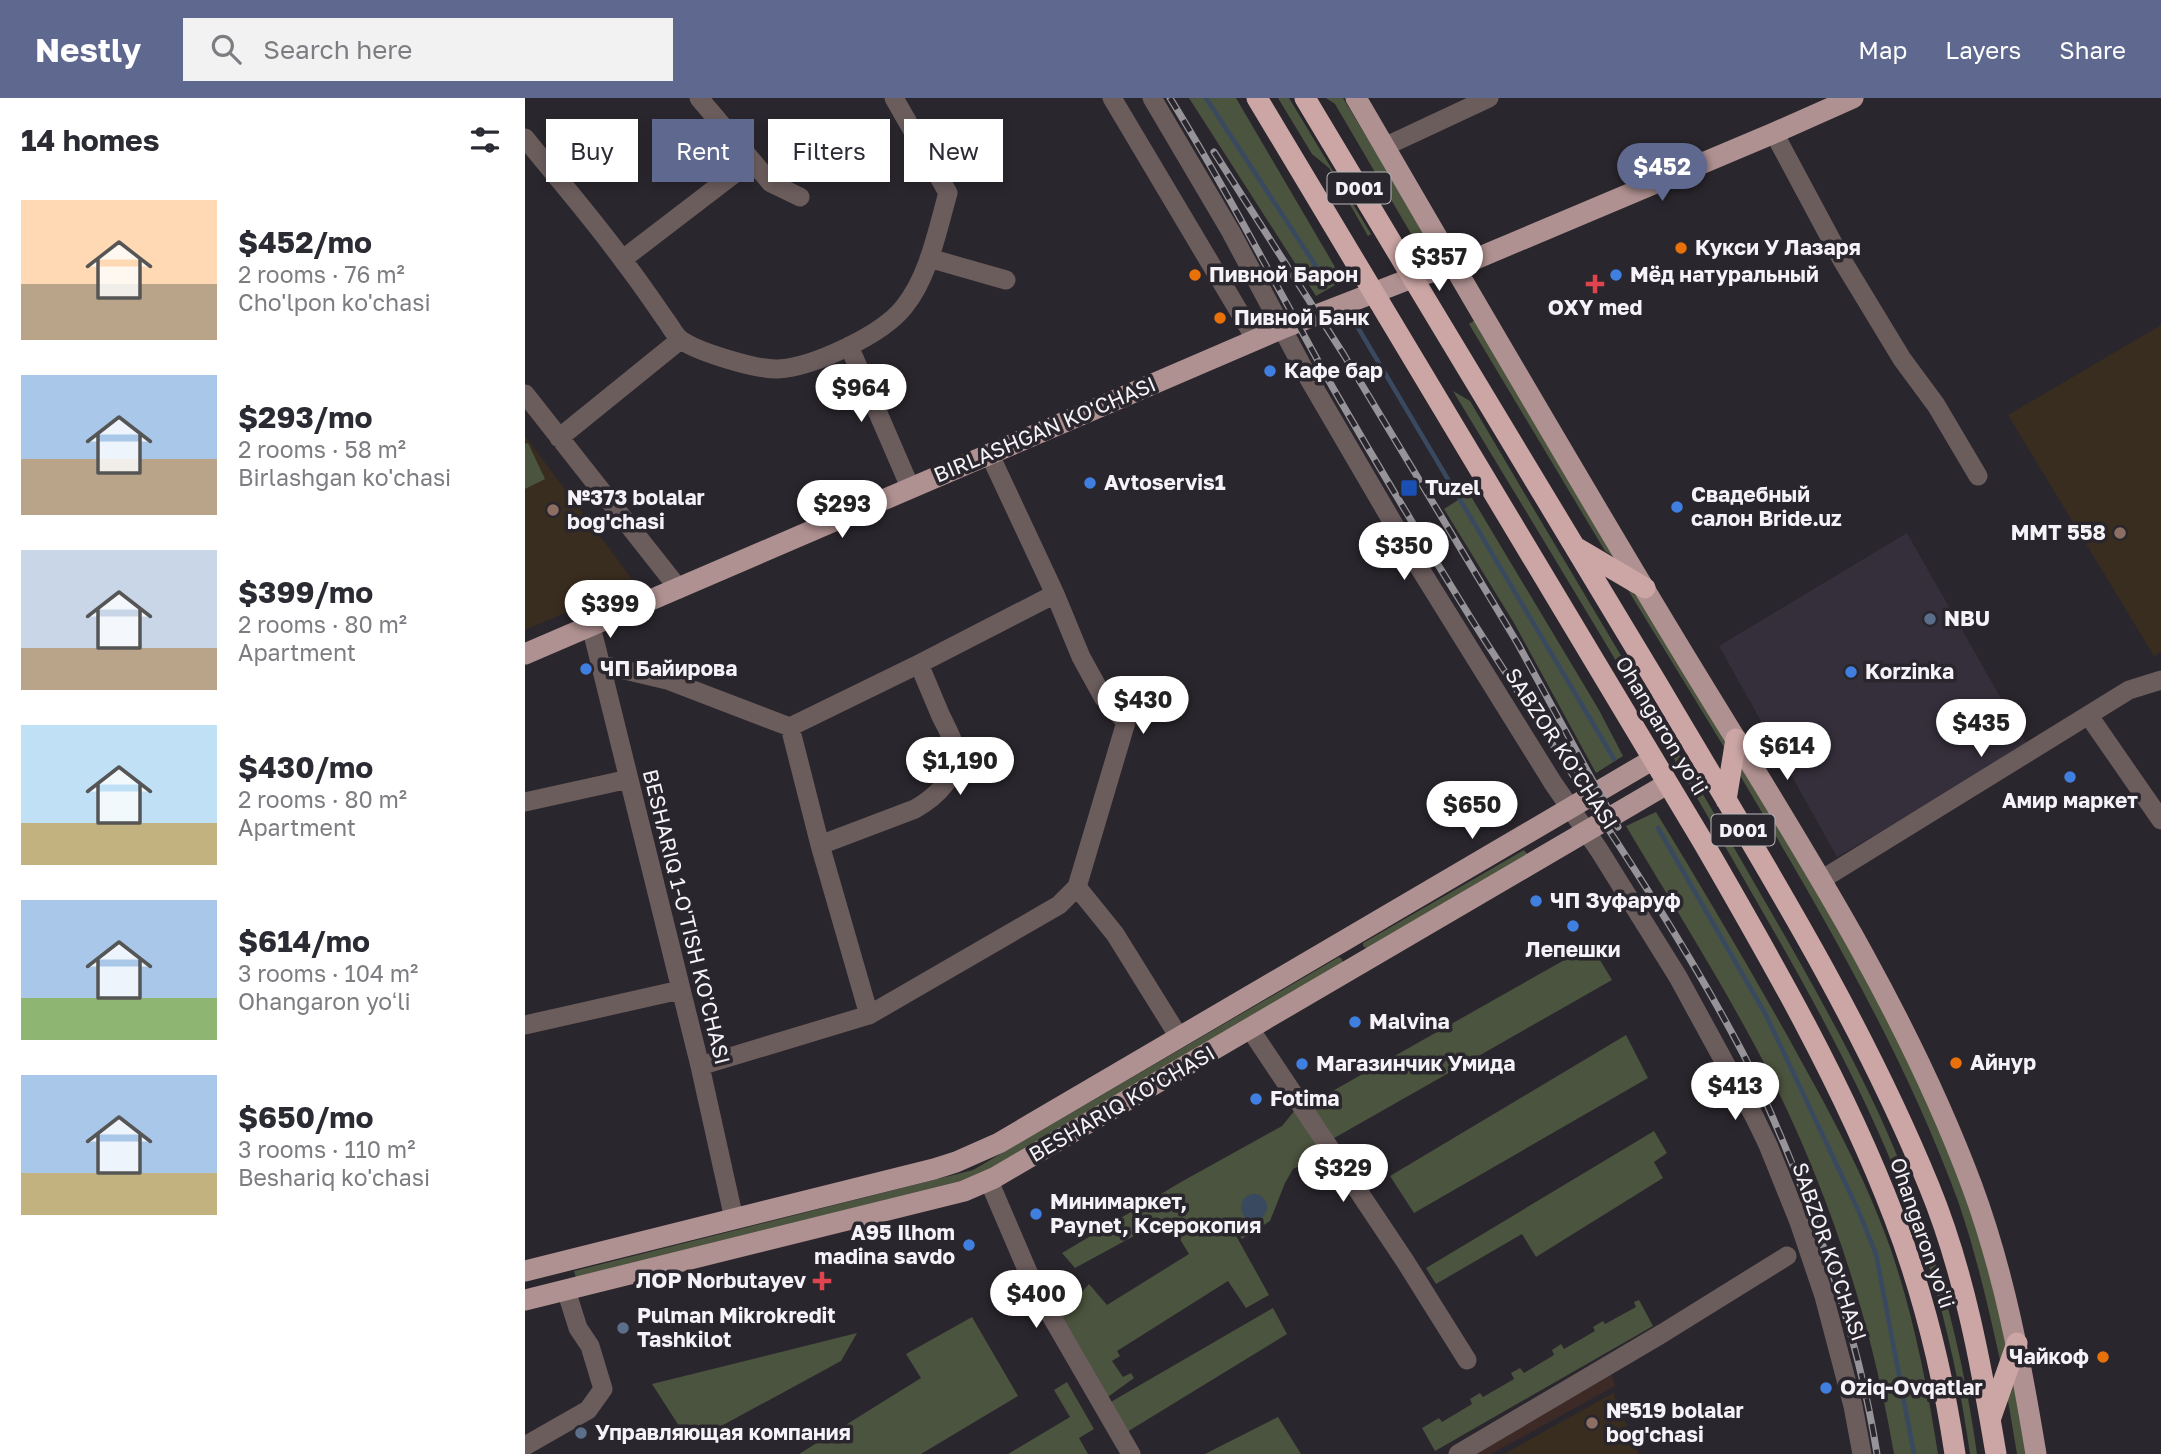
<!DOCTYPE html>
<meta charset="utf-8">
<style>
body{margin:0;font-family:"Golos Text",sans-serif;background:#f2f2f3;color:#2b2b33;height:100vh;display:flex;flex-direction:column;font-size:26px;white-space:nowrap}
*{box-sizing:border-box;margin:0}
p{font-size:23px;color:#7c7c81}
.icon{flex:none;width:38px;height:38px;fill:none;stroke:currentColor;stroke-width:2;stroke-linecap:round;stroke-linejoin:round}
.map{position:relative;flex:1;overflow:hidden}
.sheet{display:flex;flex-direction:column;background:#fff;width:525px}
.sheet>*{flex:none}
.hud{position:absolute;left:21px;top:21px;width:665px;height:63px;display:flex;gap:14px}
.price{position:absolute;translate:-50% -60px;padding:0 16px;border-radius:24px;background:#fff;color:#222;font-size:23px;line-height:46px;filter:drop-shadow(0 2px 4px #0008)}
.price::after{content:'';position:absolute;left:50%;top:42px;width:21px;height:16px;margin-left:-10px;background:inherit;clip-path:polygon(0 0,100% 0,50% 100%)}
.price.on{background:#5f688e;color:#fff}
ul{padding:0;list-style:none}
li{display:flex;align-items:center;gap:21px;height:175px;padding:0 21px}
li span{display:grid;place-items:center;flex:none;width:196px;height:140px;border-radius:0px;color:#555}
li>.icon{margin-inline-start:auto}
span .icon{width:84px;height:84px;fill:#fffc;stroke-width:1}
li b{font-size:30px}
h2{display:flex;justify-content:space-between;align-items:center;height:84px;padding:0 21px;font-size:30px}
.pill{padding:0 24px;border-radius:0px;background:#fff;box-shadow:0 4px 10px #0003;font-size:24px;line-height:63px}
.pill.on{background:#5f688e;color:#fff}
header{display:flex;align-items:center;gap:42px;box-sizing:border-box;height:98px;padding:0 35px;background:#5f688e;color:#fff}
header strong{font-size:33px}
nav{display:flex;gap:38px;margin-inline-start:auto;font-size:24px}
.search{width:490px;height:63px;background:#f2f2f3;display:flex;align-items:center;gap:18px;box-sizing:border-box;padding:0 24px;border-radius:0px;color:#7c7c81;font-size:26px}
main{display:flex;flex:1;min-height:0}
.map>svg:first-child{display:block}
</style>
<header>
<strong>Nestly</strong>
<div class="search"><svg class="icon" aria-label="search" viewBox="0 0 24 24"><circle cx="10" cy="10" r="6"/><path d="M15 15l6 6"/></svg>Search here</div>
<nav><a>Map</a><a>Layers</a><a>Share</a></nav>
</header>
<main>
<section class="sheet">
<h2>14 homes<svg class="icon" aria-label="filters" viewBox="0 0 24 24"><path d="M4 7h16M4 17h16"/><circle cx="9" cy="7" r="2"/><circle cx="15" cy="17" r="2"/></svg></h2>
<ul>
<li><span style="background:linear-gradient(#ffd9b3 60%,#b9a48a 0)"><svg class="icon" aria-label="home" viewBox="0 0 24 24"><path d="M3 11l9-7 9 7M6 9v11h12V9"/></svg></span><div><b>$452/mo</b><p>2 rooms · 76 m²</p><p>Cho'lpon ko'chasi</p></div></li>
<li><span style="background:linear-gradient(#a9c7e8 60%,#b9a48a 0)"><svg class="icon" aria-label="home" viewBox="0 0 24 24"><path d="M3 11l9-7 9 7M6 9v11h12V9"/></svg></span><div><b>$293/mo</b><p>2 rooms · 58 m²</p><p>Birlashgan ko'chasi</p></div></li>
<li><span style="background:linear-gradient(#c9d6e8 70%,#b9a48a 0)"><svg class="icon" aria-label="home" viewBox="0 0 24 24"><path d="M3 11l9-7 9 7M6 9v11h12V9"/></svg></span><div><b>$399/mo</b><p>2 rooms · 80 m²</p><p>Apartment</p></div></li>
<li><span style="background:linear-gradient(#bfe0f5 70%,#c2b280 0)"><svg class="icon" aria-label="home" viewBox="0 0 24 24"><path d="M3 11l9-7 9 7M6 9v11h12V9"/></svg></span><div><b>$430/mo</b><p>2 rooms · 80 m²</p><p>Apartment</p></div></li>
<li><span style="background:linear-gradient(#a9c7e8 70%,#8fb573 0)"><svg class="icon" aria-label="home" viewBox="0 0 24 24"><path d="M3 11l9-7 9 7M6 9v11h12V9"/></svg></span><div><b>$614/mo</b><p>3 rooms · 104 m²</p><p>Ohangaron yoʻli</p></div></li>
<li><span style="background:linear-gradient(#a9c7e8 70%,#c2b280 0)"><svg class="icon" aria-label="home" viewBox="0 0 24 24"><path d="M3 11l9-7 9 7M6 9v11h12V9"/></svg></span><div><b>$650/mo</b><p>3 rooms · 110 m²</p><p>Beshariq ko'chasi</p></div></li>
</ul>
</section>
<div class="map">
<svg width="1636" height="1356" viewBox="0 0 1636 1356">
<rect width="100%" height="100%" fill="#2a262d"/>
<path fill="#352f3b" d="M1382,435l121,213 -191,111 -118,-211z"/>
<path fill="#3d2a26" d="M1084,1267l6,21 -124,68h-31z"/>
<path fill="#392d1f" d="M1636,227v327l-7,4 -146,-241z
M0,338l110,147 -110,47z
M1088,1295l26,61h-135z"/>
<path fill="#4b543e" d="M664,0h47l99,169v18l-19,11z
M753,0h11l82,136 -3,2 -39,-68 -17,-14z
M801,0h17l90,149 -13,2 -85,-145z
M950,222l145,241 -15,-10 -136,-227z
M928,293l17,10c86,147 174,291 259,438 48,84 98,167 140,254 55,113 91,237 108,361h-7c-12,-86 -33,-173 -64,-255 -49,-130 -123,-251 -192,-372 -85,-146 -173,-291 -261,-436z
M3,345l17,36 -20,10v-45z
M944,395l130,217 24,46 -27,17 -82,-150 -70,-114z
M1103,492l16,11 85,144 -2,7z
M1215,665c77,129 157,258 213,398 24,60 39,122 55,184l-5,15h-3c-12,-54 -24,-107 -42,-159 -56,-152 -138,-291 -220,-429z
M1131,714c47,77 93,155 137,234 36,65 72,130 97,201 23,67 37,137 48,207h-44c-25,-147 -74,-290 -146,-421 -38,-70 -81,-138 -122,-207z
M999,752l4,5 -161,94 -4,-3v-3z
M1066,847l21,35 -283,161 -23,-35z
M814,859l3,2 1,4 -367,214 -400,101 -2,-7 399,-101z
M1101,937l22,43 -234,135 -24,-37z
M775,1006l24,50 -31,15 -8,14 -15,38 -28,18 -5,-8 -3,1 35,63 -23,13 -18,-27 -111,70 3,5 -8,5 11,16 8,-4 3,5 -33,24 -51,-88 28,-18 11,-12 18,21 82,-51 -22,-36 -92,50 -13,-15 119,-71 101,-56z
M1129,1033l13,22 -13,9 9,16 -127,79 -14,-23 -86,50 -10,-16z
M1114,1202l14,26 -218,125 -13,-23 17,-10 3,4 30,-18 -2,-5 10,-6 3,4 31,-18 -3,-6 9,-5 4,5 30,-18 -2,-5 9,-6 3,5 31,-18 -2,-4 10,-6 2,3 31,-17 -2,-5z
M748,1210l14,26 -160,98 -18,-29z
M447,1219l46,79 -97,58h-122l122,-76 -15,-24z
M332,1235l-16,28 -151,82 -38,-59z
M542,1284l27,47 -15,9 9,16h-80l62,-37 -16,-27z
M1487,1285h6l10,71h-11l-10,-59z
M753,1319l23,37h-96z"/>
<path fill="#394960" d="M716 1109a13 13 0 1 1 26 0a13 13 0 1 1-26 0Z"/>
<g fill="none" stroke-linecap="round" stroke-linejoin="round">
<path stroke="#394960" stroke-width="4.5" d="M681,0l121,185
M829,223l260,438
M1133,730l108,187 92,195 18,44 38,200"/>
<path stroke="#6c5d5d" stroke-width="19" d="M174,0l72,85 29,14
M587,0l144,242
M627,0l79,134 78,147 108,185 136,219 46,67 79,127 77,141 13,27 31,77 25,74 29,110 9,48
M1249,35l68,127 60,99 34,46 42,71
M0,40c33,41 69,82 100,125 14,18 27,37 40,56 5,6 10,17 16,21 17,12 76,30 97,29 35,-2 104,-34 126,-62 25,-31 33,-76 44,-114l-54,-95
M859,49l105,-49
M404,160l77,22
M98,161l128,-98
M324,248l61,141
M0,296l154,195
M34,340l121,-98
M464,355l66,141 26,63 22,40 23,25 -49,165 38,47 64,103
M66,528l109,440 34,153
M74,566l68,16 123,47 129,-63 136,-70
M1564,618l72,104
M265,629l30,118 49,170
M0,704l104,-23
M295,747l95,-36c21,-12 44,-33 40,-60 -2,-11 -10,-24 -15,-35 -7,-17 -14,-33 -21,-50
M1296,782l308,-190 32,-10
M0,927l155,-35
M725,931l155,232 62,99
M175,968l169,-51 190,-110 18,-18
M464,1083l39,91 22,42 81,140
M0,1348l63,-36 15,-21 -13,-43 -12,-18 -12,-38
M933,1356l205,-121 124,-77"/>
<path stroke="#b09191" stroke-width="21" d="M831,0c108,185 216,372 327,555 105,173 218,343 289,533 32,86 49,177 64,268
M0,556l758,-326 129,-50 61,-18 301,-127 79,-35
M0,1173l409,-102 22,-7 43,-19 653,-383
M0,1202l439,-109 30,-13 673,-394"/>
<path stroke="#cba6a5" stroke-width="21" d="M732,0l446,744c70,121 141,244 191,375 29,76 49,157 61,237
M780,0c117,196 235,391 353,587 96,163 199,325 271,501 35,85 52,178 67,268
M1052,450l68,40
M1201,702l10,-61
M1466,1319l26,-74"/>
<g stroke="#969399" stroke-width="7">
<path id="rail" d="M645,0c58,94 109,193 163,290 45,78 92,156 139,232 89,142 188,277 267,426 17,31 31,65 45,98 42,100 76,202 93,310
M689,54l130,203 174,289 100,183"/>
</g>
<use href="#rail" stroke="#2a262d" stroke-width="4.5" stroke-dasharray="13" stroke-linecap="butt"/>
</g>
<g fill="#e8710a" stroke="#2a262d" stroke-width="2.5">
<circle cx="1156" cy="150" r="7"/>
<circle cx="670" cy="177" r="7"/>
<circle cx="695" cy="220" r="7"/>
<circle cx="1431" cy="965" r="7"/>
<circle cx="1578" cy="1259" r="7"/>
</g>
<g fill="#3f7fe0" stroke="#2a262d" stroke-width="2.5">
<circle cx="1091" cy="177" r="7"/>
<circle cx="745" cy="273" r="7"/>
<circle cx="565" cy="385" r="7"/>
<circle cx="1152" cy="409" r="7"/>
<circle cx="61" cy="571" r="7"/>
<circle cx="1326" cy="574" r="7"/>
<circle cx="1545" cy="679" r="7"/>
<circle cx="1011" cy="803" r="7"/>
<circle cx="1048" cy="828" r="7"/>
<circle cx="830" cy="924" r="7"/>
<circle cx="777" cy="966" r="7"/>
<circle cx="731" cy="1001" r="7"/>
<circle cx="511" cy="1116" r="7"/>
<circle cx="444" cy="1147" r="7"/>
<circle cx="1301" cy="1290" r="7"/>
</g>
<g fill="#e0444e" stroke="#2a262d" stroke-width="2.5">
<path d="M1066.5 175.5h7v7h7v7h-7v7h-7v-7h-7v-7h7z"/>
<path d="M293.5 1172.5h7v7h7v7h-7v7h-7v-7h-7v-7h7z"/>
</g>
<rect fill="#1a4fb4" stroke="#2a262d" stroke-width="2.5" x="875" y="381" width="18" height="18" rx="3.5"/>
<g fill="#8d6e63" stroke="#2a262d" stroke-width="2.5">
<circle cx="28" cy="412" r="7"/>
<circle cx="1595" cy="435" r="7"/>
<circle cx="1067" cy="1325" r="7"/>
</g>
<g fill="#5c6f8a" stroke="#2a262d" stroke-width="2.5">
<circle cx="1405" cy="521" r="7"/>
<circle cx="98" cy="1230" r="7"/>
<circle cx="56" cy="1335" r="7"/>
</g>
<g text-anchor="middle" stroke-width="7" stroke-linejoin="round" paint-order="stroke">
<g fill="#2a262d" stroke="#b9b6bb" stroke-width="2">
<rect x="802.5" y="74.5" width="63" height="31" rx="5"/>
<rect x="1186.5" y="716.5" width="63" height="31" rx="5"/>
</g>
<g font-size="19" font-weight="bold" fill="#f6f3f8">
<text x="834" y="97">D001</text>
<text x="1218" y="739">D001</text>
</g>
<g font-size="21" font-weight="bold" fill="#f6f3f8" stroke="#2a262d" text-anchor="start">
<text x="1170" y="157">Кукси У Лазаря</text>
<text x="684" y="184">Пивной Барон</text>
<text x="1105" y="184">Мёд натуральный</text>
<text x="1070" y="217" text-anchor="middle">OXY med</text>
<text x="709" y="227">Пивной Банк</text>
<text x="759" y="280">Кафе бар</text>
<text x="579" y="392">Avtoservis1</text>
<text x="900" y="397">Tuzel</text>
<text x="1166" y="404">Свадебный<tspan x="1166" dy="24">салон Bride.uz</tspan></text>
<text x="42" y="407">№373 bolalar<tspan x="42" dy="24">bog'chasi</tspan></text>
<text x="1581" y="442" text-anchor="end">MMT 558</text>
<text x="1419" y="528">NBU</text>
<text x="75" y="578">ЧП Байирова</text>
<text x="1340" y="581">Korzinka</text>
<text x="1545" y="710" text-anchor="middle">Амир маркет</text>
<text x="1025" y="810">ЧП Зуфаруф</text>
<text x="1048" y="859" text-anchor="middle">Лепешки</text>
<text x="844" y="931">Malvina</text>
<text x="1445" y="972">Айнур</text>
<text x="791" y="973">Магазинчик Умида</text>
<text x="745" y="1008">Fotima</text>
<text x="525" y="1111">Минимаркет,<tspan x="525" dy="24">Paynet, Ксерокопия</tspan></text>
<text x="430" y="1142" text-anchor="end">A95 Ilhom<tspan x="430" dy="24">madina savdo</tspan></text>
<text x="281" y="1190" text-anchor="end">ЛОР Norbutayev</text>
<text x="112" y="1225">Pulman Mikrokredit<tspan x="112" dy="24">Tashkilot</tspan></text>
<text x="1564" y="1266" text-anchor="end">Чайкоф</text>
<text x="1315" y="1297">Oziq-Ovqatlar</text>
<text x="1081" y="1320">№519 bolalar<tspan x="1081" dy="24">bog'chasi</tspan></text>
<text x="70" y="1342">Управляющая компания</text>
</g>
<g font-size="21" fill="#f6f3f8" stroke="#2a262d">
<text transform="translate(520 332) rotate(-23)" y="7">BIRLASHGAN KO'CHASI</text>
<text transform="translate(1136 628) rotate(59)" y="7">Ohangaron yoʻli</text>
<text transform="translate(1036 651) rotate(57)" y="7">SABZOR KO'CHASI</text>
<text transform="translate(161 819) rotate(76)" y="7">BESHARIQ 1-O'TISH KO'CHASI</text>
<text transform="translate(597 1006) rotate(-30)" y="7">BESHARIQ KO'CHASI</text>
<text transform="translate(1397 1135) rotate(71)" y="7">Ohangaron yoʻli</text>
<text transform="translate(1304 1154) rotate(71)" y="7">SABZOR KO'CHASI</text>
</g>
</g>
</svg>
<b class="price on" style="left:1137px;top:105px">$452</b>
<b class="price" style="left:914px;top:195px">$357</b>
<b class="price" style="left:336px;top:326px">$964</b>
<b class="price" style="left:317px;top:442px">$293</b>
<b class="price" style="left:879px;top:484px">$350</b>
<b class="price" style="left:85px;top:542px">$399</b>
<b class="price" style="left:618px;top:638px">$430</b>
<b class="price" style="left:1456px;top:661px">$435</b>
<b class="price" style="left:1262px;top:684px">$614</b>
<b class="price" style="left:435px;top:699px">$1,190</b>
<b class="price" style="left:947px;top:743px">$650</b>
<b class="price" style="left:1210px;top:1024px">$413</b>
<b class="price" style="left:818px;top:1106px">$329</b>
<b class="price" style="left:511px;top:1232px">$400</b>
<div class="hud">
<a class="pill">Buy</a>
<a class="pill on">Rent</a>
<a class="pill">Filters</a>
<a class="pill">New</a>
</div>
</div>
</main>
